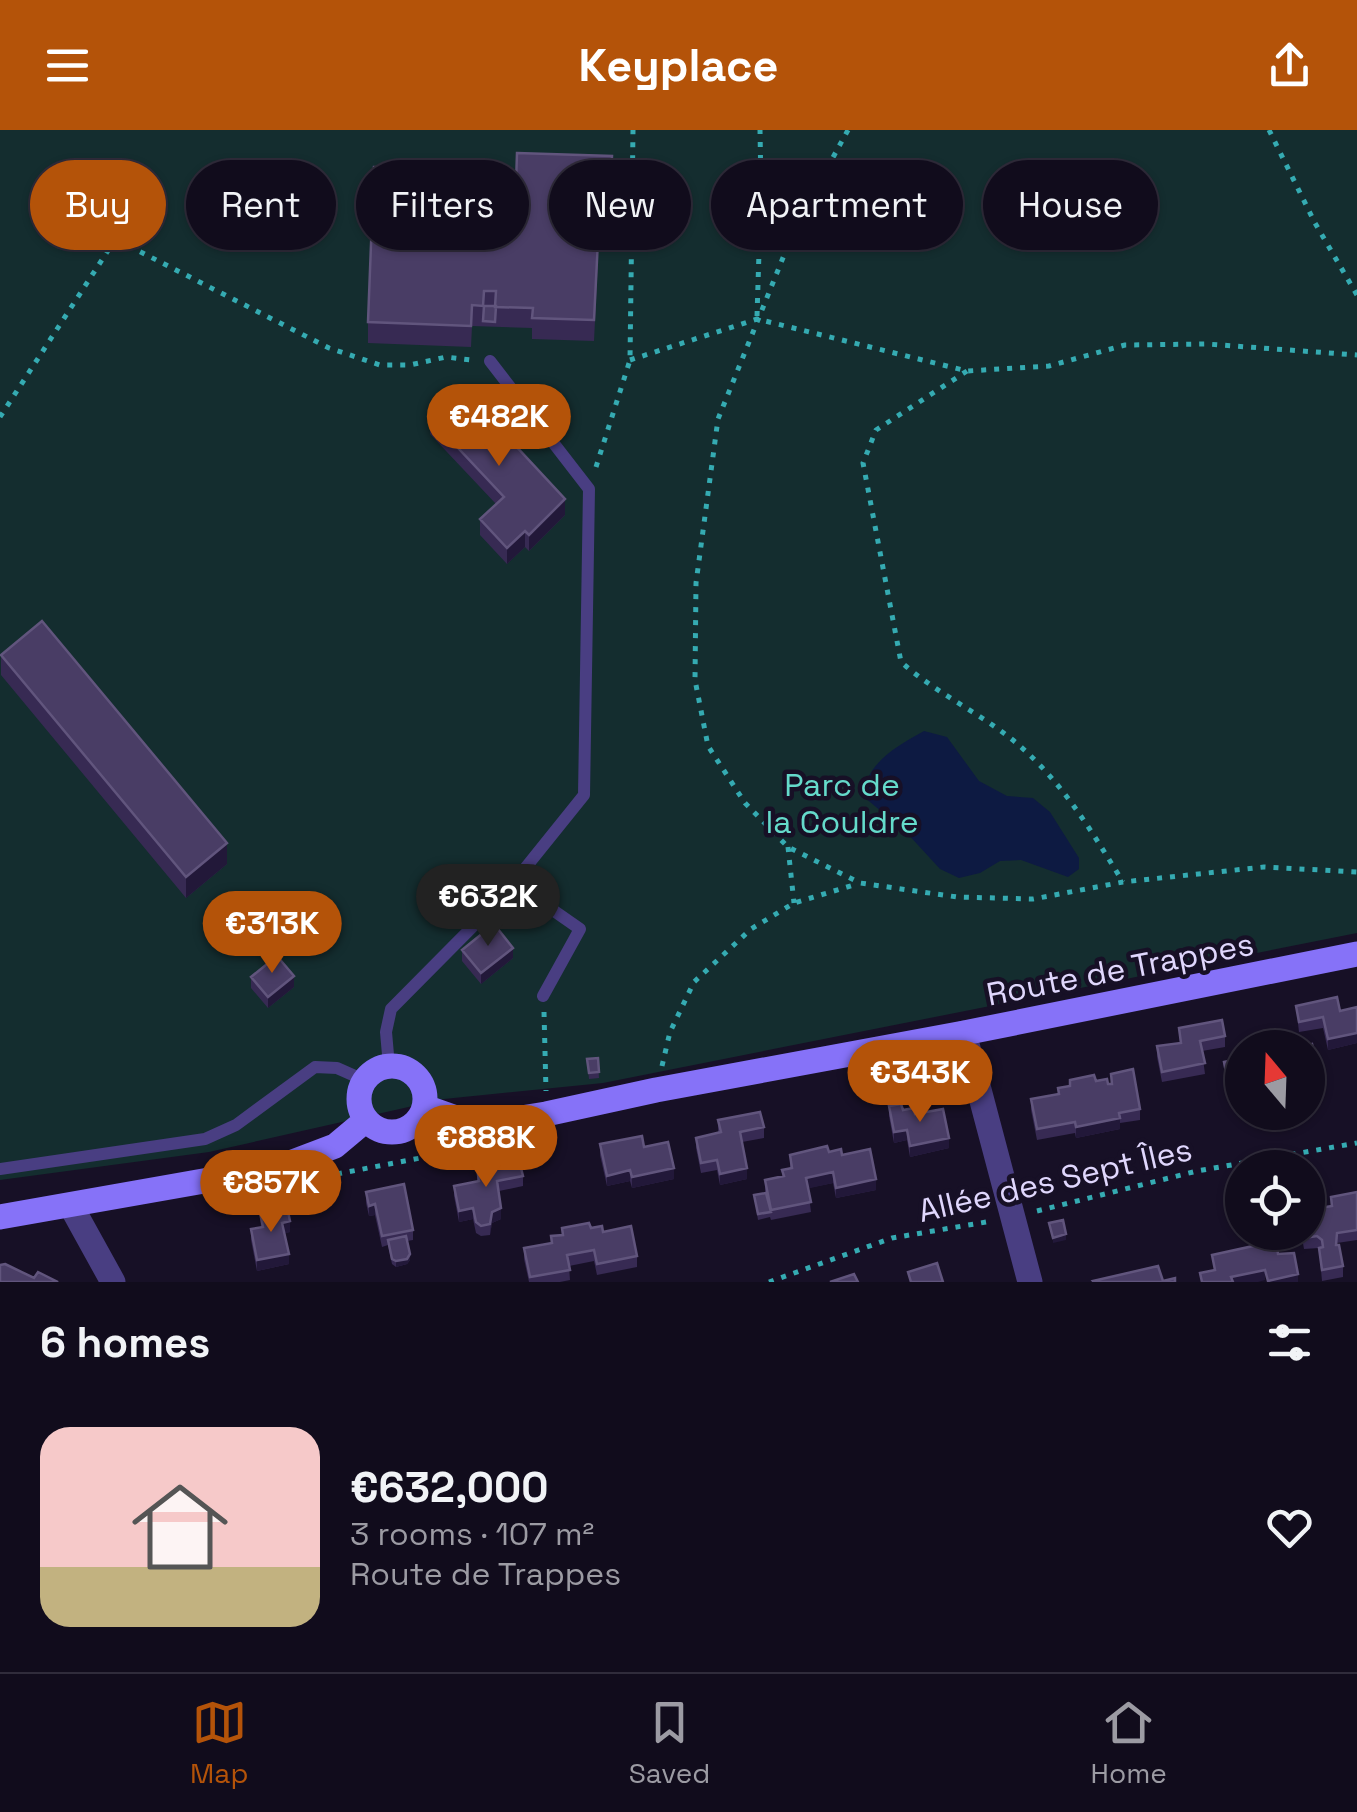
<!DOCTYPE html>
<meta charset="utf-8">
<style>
body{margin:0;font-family:"Space Grotesk",sans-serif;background:#1a1525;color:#f1f3f6;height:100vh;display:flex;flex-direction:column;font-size:38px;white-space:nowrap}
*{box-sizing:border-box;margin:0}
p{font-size:32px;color:#9c9ba3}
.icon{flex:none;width:55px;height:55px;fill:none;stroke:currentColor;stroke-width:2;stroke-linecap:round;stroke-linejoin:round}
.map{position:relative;height:1152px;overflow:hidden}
.panel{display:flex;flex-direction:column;background:#110c1c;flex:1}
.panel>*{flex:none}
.guide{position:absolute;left:30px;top:30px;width:1298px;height:90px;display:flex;gap:20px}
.needle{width:65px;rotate:341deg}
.buttons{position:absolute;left:1225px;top:900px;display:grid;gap:20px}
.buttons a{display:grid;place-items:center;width:100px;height:100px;border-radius:50%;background:#110c1c;box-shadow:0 2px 8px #0004,0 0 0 2px #302c3b;font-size:50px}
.price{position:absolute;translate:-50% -85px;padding:0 22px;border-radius:35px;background:#b45309;color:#fff;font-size:32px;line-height:65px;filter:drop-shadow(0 2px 5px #0008)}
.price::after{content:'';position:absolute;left:50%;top:60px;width:30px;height:22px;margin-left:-15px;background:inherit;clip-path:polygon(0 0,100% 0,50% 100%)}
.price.active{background:#222;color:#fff}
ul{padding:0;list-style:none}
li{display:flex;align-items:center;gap:30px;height:250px;padding:0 40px}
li+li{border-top:2px solid #302c3b}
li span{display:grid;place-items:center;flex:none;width:280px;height:200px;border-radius:30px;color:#555}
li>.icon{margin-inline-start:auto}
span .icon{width:120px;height:120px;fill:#fffc;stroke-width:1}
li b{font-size:42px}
h2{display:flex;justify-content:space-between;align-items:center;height:120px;padding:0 40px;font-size:42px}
.tag{padding:0 35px;border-radius:45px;background:#110c1c;box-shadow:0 2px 8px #0004,0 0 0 2px #302c3b;font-size:35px;line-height:90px}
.tag.active{background:#b45309;color:#fff}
header{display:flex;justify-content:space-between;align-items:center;height:130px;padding:0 40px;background:#b45309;color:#fff;font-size:45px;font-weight:600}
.tabs{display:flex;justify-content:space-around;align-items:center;height:140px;border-top:2px solid #302c3b;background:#110c1c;font-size:28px;color:#9c9ba3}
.tabs a{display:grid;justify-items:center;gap:5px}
.tabs .active{color:#b45309}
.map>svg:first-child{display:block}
</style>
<header><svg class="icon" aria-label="menu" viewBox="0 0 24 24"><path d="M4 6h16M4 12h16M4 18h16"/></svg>Keyplace<svg class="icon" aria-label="share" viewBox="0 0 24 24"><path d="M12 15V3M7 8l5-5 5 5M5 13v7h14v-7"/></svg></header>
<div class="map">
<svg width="1357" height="1152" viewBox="0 0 1357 1152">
<rect width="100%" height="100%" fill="#171026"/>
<path fill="#142d2f" d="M0,0h1357v803l-754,150 -159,16 -235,53 -209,28z"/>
<path fill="#0d1a42" d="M924,601l23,6 32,44 28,15 26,2 17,14 29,46v11l-11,8 -47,-17 -21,1 -20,12 -21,5 -19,-9 -34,-37 -42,-35c0,-33 33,-51 60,-66z"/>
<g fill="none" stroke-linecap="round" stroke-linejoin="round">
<path stroke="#35abb2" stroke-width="5" stroke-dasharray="5 8" stroke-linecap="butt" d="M848,0l-51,93 -79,196 -22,164 -1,97 13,66 37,57 43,44 72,36 97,14 76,2 90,-17 141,-15 93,5
M1269,0l46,93 42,72
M757,186l4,-128 -1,-58
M630,230l127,-41 210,52 82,-5 76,-21 82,-1 150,11
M967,241l-91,59 -13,33 38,199c37,33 84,53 120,85 44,39 71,85 102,135
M0,287l109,-168 16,-5 204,104 51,17h30l36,-8 25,3
M596,337l34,-107 3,-230
M788,717l6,56
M544,882l2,79
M662,936l8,-34 24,-50 57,-53 43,-26 63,-19
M337,1044l146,-28
M1037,1081l160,-40 160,-28
M769,1152l123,-44 100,-17"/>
<path stroke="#493e82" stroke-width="12" d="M490,231l99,128 -5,306 -82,102
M389,936l-3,-34 5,-23 111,-112 35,2 43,30 -37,67
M0,1039l205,-30 31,-14 79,-58 22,1 27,12"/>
<path stroke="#493e82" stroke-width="25" d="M964,903l66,249
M71,1076l42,76"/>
<path stroke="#8672f8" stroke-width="25" d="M359 969a33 33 0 1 1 66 0a33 33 0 1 1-66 0Z
M425,977l34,12 44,2 43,-7 110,-24 308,-57 393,-79
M0,1087l277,-49 58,-22 31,-26"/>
</g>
<path fill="#372a53" d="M612,47l-3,62 -22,-2 11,23 -4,81 -62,-2v-11l-60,-2 -1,21 -103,-4v-21l108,-109 39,1z
M430,288l135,97 -36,36 -4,-4 -18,17 -27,-29v-16l16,-15 -66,-70z
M1,525l226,209 -41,34 -185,-223z
M462,820l51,8 -32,26 -19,-23z
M251,847l43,10 -26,21 -17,-20z
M1296,876l44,5 17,-4v36l-29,7 -5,-22 -24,4z
M1179,898l46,8v11l-23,4 3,23 -43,8 -5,-25v-11l23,-3z
M598,928l1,20 -10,1 -2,-20z
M1242,928v43l-12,3 -6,-31v-11z
M1111,944l29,35v11l-20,3v6l-44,9 -1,-5 -38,7 -6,-30v-11l27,-5v-6l38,-7 15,3z
M889,976l26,8 34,34 -39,9 -3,-17 -13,3 -5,-27z
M718,990l46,7v11l-22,4 5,37 -27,6 -3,-15 -16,3 -5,-25v-10l22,-5z
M600,1014l44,3 30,32 -42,9 -2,-7 -23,5 -7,-31z
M829,1022l13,3 34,35 -40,8 -3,-15 -25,5 3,24 -40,8 -1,-3 -12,3 -4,-25 11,-2v-13l17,-3v-7l8,-1v-14z
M477,1038l46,8v10l-24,5 2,28 -9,4 -2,12 -9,1 -5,-3 -3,-14 -14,3 -5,-26v-10l23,-5z
M366,1062l47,38v10l-6,1 3,19 -3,4 -11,3 -4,-3 -4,-19 -6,2 -7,-32 -6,1 -3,-13z
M1357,1062v48l-20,3 6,23v11l-21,4 -3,-33 -15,1 -3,-17h7l5,-23 18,-3v-9z
M260,1083l30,19 -6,1 5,31 -32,7 -6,-31v-11l10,-2z
M562,1098h29l12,4 34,24v11l-40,8 -3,-14 -25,5 1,14 -10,2h-31l-5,-23v-11l27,-5 11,-8z"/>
<path fill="#221839" d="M565,369v16l-36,36v-16z
M525,401v16l-18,17v-16z
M227,713v21l-41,34v-21z
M513,818v10l-32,26v-11z
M294,846v11l-26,21v-11z
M1357,903v10l-29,7v-11z
M1319,946v10l-11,3v-11z
M1242,960v11l-12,3v-11z
M1120,988v11l-44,9v-11z
M907,1000v10l-13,3v-11z
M949,1008v10l-39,9v-11z
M674,1038v11l-42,9v-11z
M747,1038v11l-27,6v-11z
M630,1040v11l-23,5v-10z
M833,1042v11l-27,6v-11z
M876,1049v11l-40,8v-10z
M375,1074v11l-6,1v-10z
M473,1078v11l-14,3v-11z
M501,1078v11l-9,4 -2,12 2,-23z
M290,1091v11l-8,2v-11z
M1066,1104v6l-13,3v-5z
M289,1124v10l-32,7v-11z
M410,1124v6l-3,4 -11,3v-6z
M1265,1140v10l-7,2h-27v-5z
M1298,1144v8h-30v-1z"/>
<path fill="#493d65" stroke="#61557d" stroke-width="2.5" d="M517,23l95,3 -3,62 -22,-1 -2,23h13l-4,80 -62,-2 1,-10 -38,-1 1,-16h-12l-1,15 -11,-1 -1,21 -103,-4 6,-155 103,4 -2,42 40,1z
M484,176h12l-1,16 -12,-1z
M462,258l103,111 -36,36 -4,-4 -18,17 -27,-29 24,-22 -74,-79z
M42,491l185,222 -41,34 -185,-222z
M494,794l19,24 -32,25 -19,-23z
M277,826l17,20 -26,21 -17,-20z
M1337,867l3,14 17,-4v26l-29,6 -5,-22 -24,5 -3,-16z
M1222,890l3,16 -25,5 5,22 -43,9 -5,-26 24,-3 -2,-15z
M1312,914l7,32 -11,2v-30h-12z
M598,928l1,14 -10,1 -2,-14z
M1242,928v32l-12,3 -6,-31z
M1133,939l7,40 -21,4 1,5 -44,9 -1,-5 -38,7 -6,-30 28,-5 -1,-6 12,-2v-6l24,-5 2,6 11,-2 1,5h4l-1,-10z
M901,974l2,6 11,-2 1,6 28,-5 6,29 -39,8 -3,-16 -13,2 -5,-26z
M760,982l4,15 -24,5 7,36 -27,6 -3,-14 -16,3 -5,-25 25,-6 -3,-12z
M642,1006l2,11 24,-5 6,26 -42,9 -2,-7 -23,6 -7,-32z
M827,1016l2,6 12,-3 1,6 28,-6 6,30 -40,9 -3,-16 -27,6 5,24 -40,8 -6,-30 19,-4 -2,-6 10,-2 -2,-13z
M519,1030l4,16 -26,5 4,27 -9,4 -2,12 -9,2 -5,-4 -3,-14 -14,3 -5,-25 25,-5 -2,-13z
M404,1054l9,46 -31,6 -7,-32 -6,2 -3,-14z
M1357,1062v38l-20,3 -1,12h3l4,21 -21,4 -3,-22 4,-1 -1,-7 -5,-4 -13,2 -1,-6h5v-32h3l2,9 19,-3 -1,-9z
M766,1063l5,19 -13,2 -4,-19z
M287,1077l3,14 -8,2 7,31 -32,6 -6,-31 12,-2 -3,-14z
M1063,1090l3,14 -13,4 -4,-15z
M589,1093l2,5 11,-2 1,6 28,-6 6,30 -40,8 -3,-14 -27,5 3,15 -40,7 -6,-29 28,-5 -1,-7 12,-1 -1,-7z
M406,1106l4,18 -3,5 -11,2 -4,-2 -4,-19z
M1276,1111l2,13 16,-1 4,21 -30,7 -3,-11 -34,7 2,5h-31l-2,-9 15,-3 -3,-15z
M937,1133l6,19h-32l-3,-10z
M5,1134l29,14 4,-6 20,10h-58v-17z
M1158,1136l5,15 12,-3v4h-81l-1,-1z
M854,1144l4,8h-28z"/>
<g text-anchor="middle" stroke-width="9" stroke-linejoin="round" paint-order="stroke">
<g font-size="32" fill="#65dacb" stroke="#171026">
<text x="842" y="666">Parc de<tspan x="842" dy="37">la Couldre</tspan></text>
</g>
<g font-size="32" fill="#e0d7fd" stroke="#171026">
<text transform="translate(1120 839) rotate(-11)" y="11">Route de Trappes</text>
<text transform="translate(1055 1050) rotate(-13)" y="11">Allée des Sept Îles</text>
</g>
</g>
</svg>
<div class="buttons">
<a><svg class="needle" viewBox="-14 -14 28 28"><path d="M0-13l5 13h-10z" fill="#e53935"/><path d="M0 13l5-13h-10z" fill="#9c9ba3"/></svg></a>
<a><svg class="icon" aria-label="locate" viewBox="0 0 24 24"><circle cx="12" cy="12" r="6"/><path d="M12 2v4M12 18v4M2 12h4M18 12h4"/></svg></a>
</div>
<b class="price" style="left:499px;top:339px">€482K</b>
<b class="price active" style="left:488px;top:819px">€632K</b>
<b class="price" style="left:272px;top:846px">€313K</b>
<b class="price" style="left:920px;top:995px">€343K</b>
<b class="price" style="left:486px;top:1060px">€888K</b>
<b class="price" style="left:271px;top:1105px">€857K</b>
<div class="guide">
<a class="tag active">Buy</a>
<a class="tag">Rent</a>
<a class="tag">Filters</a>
<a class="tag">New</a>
<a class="tag">Apartment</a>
<a class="tag">House</a>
</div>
</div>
<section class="panel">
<h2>6 homes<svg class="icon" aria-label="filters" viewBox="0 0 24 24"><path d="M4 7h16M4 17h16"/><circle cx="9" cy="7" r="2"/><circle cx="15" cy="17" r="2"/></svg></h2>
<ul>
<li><span style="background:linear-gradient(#f6c9c9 70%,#c2b280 0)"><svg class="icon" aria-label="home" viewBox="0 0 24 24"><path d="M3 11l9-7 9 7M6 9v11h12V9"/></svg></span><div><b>€632,000</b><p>3 rooms · 107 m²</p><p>Route de Trappes</p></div><svg class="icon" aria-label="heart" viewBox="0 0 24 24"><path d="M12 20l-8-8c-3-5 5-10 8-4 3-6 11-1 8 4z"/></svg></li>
</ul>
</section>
<nav class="tabs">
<a class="active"><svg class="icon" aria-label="map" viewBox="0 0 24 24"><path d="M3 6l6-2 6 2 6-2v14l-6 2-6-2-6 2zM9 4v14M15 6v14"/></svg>Map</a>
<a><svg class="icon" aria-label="saved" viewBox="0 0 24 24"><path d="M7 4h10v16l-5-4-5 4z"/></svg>Saved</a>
<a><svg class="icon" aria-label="home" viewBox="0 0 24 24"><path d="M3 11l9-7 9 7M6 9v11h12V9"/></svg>Home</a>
</nav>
